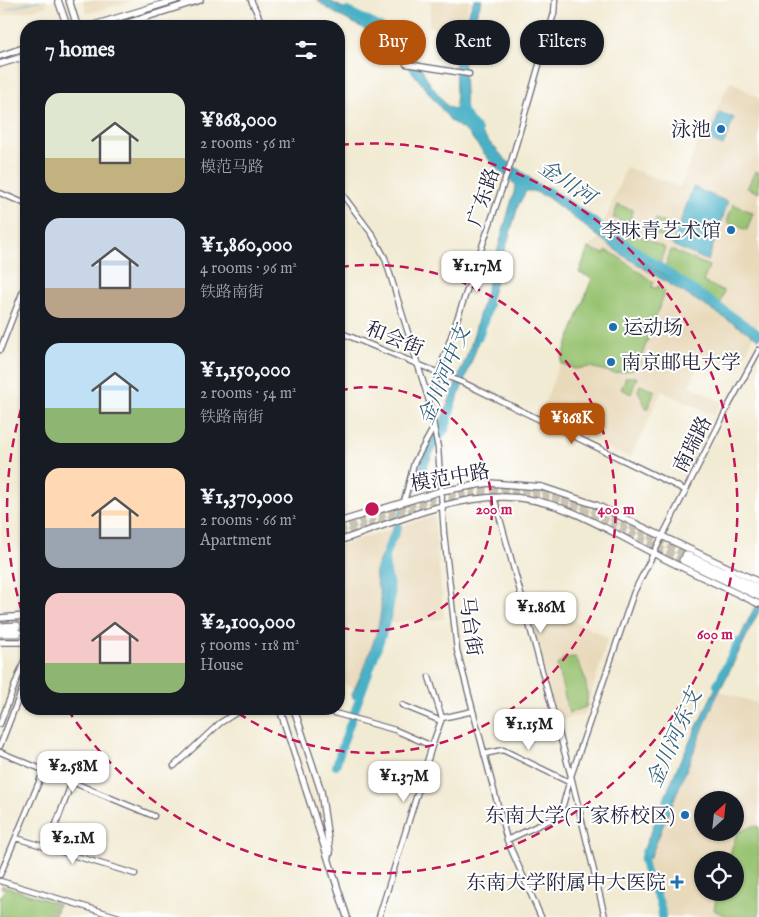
<!DOCTYPE html>
<meta charset="utf-8">
<style>
body{margin:0;font-family:"IM FELL English","Noto Serif SC",serif;background:#242831;color:#f1f3f6;height:100vh;display:flex;flex-direction:column;font-size:19px;white-space:nowrap}
*{box-sizing:border-box;margin:0}
p{font-size:16px;color:#9ea1a6}
.icon{flex:none;width:28px;height:28px;fill:none;stroke:currentColor;stroke-width:2;stroke-linecap:round;stroke-linejoin:round}
.map{position:relative;flex:1;overflow:hidden}
.drawer{position:absolute;left:20px;top:20px;width:325px;height:695px;display:flex;flex-direction:column;background:#171b24;border-radius:20px;box-shadow:0 1px 4px #0004}
.drawer>*{flex:none}
.guide{position:absolute;left:360px;top:20px;width:324px;height:45px;display:flex;gap:10px}
.needle{width:32px;rotate:27deg}
.fabs{position:absolute;left:694px;top:791px;display:grid;gap:10px}
.fabs a{display:grid;place-items:center;width:50px;height:50px;border-radius:50%;background:#171b24;box-shadow:0 1px 4px #0004;font-size:25px}
.price{position:absolute;translate:-50% -42px;padding:0 11px;border-radius:10px;background:#fff;color:#222;font-size:16px;line-height:32px;filter:drop-shadow(0 1px 2px #0008)}
.price::after{content:'';position:absolute;left:50%;top:30px;width:15px;height:11px;margin-left:-8px;background:inherit;clip-path:polygon(0 0,100% 0,50% 100%)}
.price.selected{background:#b45309;color:#fff}
ul{padding:0;list-style:none}
li{display:flex;align-items:center;gap:15px;height:125px;padding:0 25px}
li span{display:grid;place-items:center;flex:none;width:140px;height:100px;border-radius:15px;color:#555}
li>.icon{margin-inline-start:auto}
span .icon{width:60px;height:60px;fill:#fffc;stroke-width:1}
li b{font-size:21px}
h2{display:flex;justify-content:space-between;align-items:center;height:60px;padding:0 25px;font-size:21px}
.pill{padding:0 18px;border-radius:22px;background:#171b24;box-shadow:0 1px 4px #0004;font-size:18px;line-height:45px}
.pill.selected{background:#b45309;color:#fff}
.map>svg:first-child{display:block}
</style>
<div class="map">
<svg width="759" height="917" viewBox="0 0 759 917">
<rect width="100%" height="100%" fill="#fff"/>
<filter id="ink" filterUnits="userSpaceOnUse"><feTurbulence type="fractalNoise" baseFrequency=".02" numOctaves="2"/><feDisplacementMap in="SourceGraphic" scale="10" xChannelSelector="R" yChannelSelector="G"/><feConvolveMatrix kernelMatrix="1 2 1 2 8 2 1 2 1" color-interpolation-filters="sRGB"/></filter>
<filter id="wash" filterUnits="userSpaceOnUse"><feTurbulence type="fractalNoise" baseFrequency=".0096" numOctaves="4" result="noise"/><feDisplacementMap in="SourceGraphic" scale="20" xChannelSelector="R" yChannelSelector="G"/><feGaussianBlur stdDeviation="1.12" result="paint"/><feColorMatrix in="noise" values="0 0 0 0 0 0 0 0 0 0 0 0 0 0 0 0 0 1.4 0 .05"/><feComposite in="paint" operator="in"/></filter>
<g filter="url(#wash)">
<rect width="100%" height="100%" fill="#f2ebd4"/>
<path fill="#e8d9ba" fill-rule="evenodd" d="M0,0h45l2,6 -47,11z
M83,0h52l-48,14z
M428,0h43l-19,44 -5,19 -16,-3 5,-31 -7,-3 2,-24z
M730,81l29,17v227l-21,44 -36,-14 -13,30 32,17 -7,13 -52,-24 -32,67 -84,-39 2,-4 -7,-3 51,-134 -13,-5 9,-25 10,-8 28,-73 54,20 23,-57h4z
M434,516l10,103 -50,3 -16,7 -23,60 -16,-7v-137z
M544,606l64,32 -23,77 -30,6 -27,-113z
M720,691l39,13v213h-97l1,-11 -20,-43 1,-9 11,-26 8,2 29,-77zM702,800h33v32h-33zM702,860h33v32h-33z"/>
<path fill="#97c26f" stroke="#5c7255" d="M755,171l4,1v21l-12,-5z
M733,204l20,9 -6,17 -20,-8z
M618,205l15,5 -4,13 -16,-5z
M656,219l14,6 -5,13 -13,-6z
M613,223l52,25 -7,20 -48,-36z
M588,248l17,6 1,-3 8,3 39,28 -1,6h5l2,-3 6,7 -28,77 -23,4 -24,-6 -15,2 -15,-6 32,-85 -13,-5z
M671,250l38,16 -6,16 21,9 -4,15 -56,-35z
M626,377h11l-6,17 -10,-5z
M640,385l15,6 -8,19 -9,-20z
M575,657c9,13 15,34 11,50l-17,6 -12,-48 7,-7z
M753,826l6,1v89l-32,1 -13,-7 3,-17 18,-1v-32h-7l9,-27z
M2,885l56,19 -4,13h-54v-21h2l3,-7 -4,-1z"/>
<path fill="#48b0c6" stroke="#356980" d="M317,0h11l64,34 26,27 10,20 19,25 6,3 3,-3 -1,-61 19,-45h8l-19,47 3,70 40,43 68,51 76,55 109,67v6l-138,-85 -74,-57 -14,-6h-7l-8,15 -43,146 -18,48 -70,153v49l-11,45 -20,51h-3l-1,-4c11,-22 31,-69 29,-93 -1,-13 -8,-22 -4,-35l35,-84 32,-68 26,-66 46,-163 -21,-18 -27,-34 -17,-12 -59,-75c-23,-19 -53,-26 -75,-46z
M720,112l14,6 -11,28 -14,-6z
M693,187l35,15 -20,59 -36,-16z
M759,598v13l-45,91 -64,156 -11,3 38,-93z"/>
<g fill="none" stroke-linecap="round" stroke-linejoin="round">
<path stroke="#48b0c6" stroke-width="1" d="M7,9l33,-9"/>
<path stroke="#48b0c6" stroke-width="8" d="M348,11l35,17
M462,106l1,6 15,19
M547,190l212,144
M479,337l10,-32
M434,445l12,-17 6,-22
M717,685l21,-43
M336,766c14,-49 36,-95 50,-144 2,-8 5,-18 5,-26 0,-13 -6,-25 -6,-38 0,-10 10,-21 13,-31
M645,852c-7,23 18,42 17,65"/>
</g>
</g>
<g filter="url(#ink)">
<g fill="none" stroke-linecap="round" stroke-linejoin="round">
<path stroke="#c8c3b5" stroke-width="4.5" stroke-dasharray="4.5 2" stroke-linecap="butt" d="M56,917l5,-17"/>
<path stroke="#c8c3b5" stroke-width="7" stroke-dasharray="7 3.5" stroke-linecap="butt" d="M339,530c33,-10 67,-26 101,-34 17,-3 36,-9 53,-9 71,1 131,37 193,68
M339,536c50,-17 100,-38 153,-43 65,-7 135,39 191,67
M17,626l9,-2
M18,633l8,-3"/>
<g stroke="#6b6871" stroke-width="7">
<path id="minor" d="M251,0l12,26
M406,64l63,10
M339,190l33,44 13,24 44,143 9,47 6,85 13,117 50,190 34,77
M0,193l26,11
M339,332l127,52 219,106
M0,350l26,-67
M429,401l82,-239 43,-149 1,-13
M494,497l77,279 34,141
M404,502l10,-39 20,-36
M429,677l13,41
M402,705l39,16
M320,709l75,21 37,16 -53,171
M0,724l26,-68
M0,746l26,-67
M432,746l10,-28 31,-7
M0,752l154,64
M484,754l19,-4 66,32
M174,766l46,-43 22,-14
M16,838l119,36
M507,840l45,-21 11,-14 8,-29 63,-184 95,-187 30,-55
M47,848l25,-66
M0,875l44,-105
M0,881l119,36"/>
</g>
<g stroke="#6b6871" stroke-width="8">
<path id="major" d="M58,0l9,26
M69,0l8,26
M91,26l85,-26
M118,26l82,-26
M0,56l26,-9
M0,64l26,-8
M339,522l102,-31 48,-8 53,4 54,18 163,77
M339,541c51,-17 109,-44 164,-44 56,0 102,32 150,56 35,18 71,34 106,51
M0,618l26,-2
M0,642h26
M280,709l67,208
M294,709l27,82 9,62"/>
</g>
<g stroke="#6b6871" stroke-width="9">
<path id="highway" d="M686,555l73,34
M683,560l76,36
M0,627l17,-1
M0,633h18"/>
</g>
<use href="#minor" stroke="#fff" stroke-width="4.5"/>
<use href="#major" stroke="#fff" stroke-width="5.5"/>
<use href="#highway" stroke="#fff" stroke-width="7"/>
</g>
</g>
<g fill="none" stroke="#c2185b" stroke-width="2.5" stroke-dasharray="9 6">
<path d="M339 391A122 122 0 1 1 339 627"/>
<path d="M340 267A244 244 0 1 1 232 709"/>
<path d="M26 625A365 365 0 0 1 26 393M340 145A365 365 0 1 1 68 710"/>
</g>
<g fill="#1f6fb2" stroke="#fff" stroke-width="2">
<circle cx="721" cy="129" r="5"/>
<circle cx="731" cy="230" r="5"/>
<circle cx="613" cy="327" r="5"/>
<circle cx="611" cy="362" r="5"/>
<circle cx="685" cy="815" r="5"/>
<path d="M674.5 874.5h5v5h5v5h-5v5h-5v-5h-5v-5h5z"/>
</g>
<g text-anchor="middle" stroke-width="4" stroke-linejoin="round" paint-order="stroke">
<g font-size="20" fill="#22223b" stroke="#fff" text-anchor="end">
<text x="711" y="136">泳池</text>
<text x="721" y="237">李味青艺术馆</text>
<text x="623" y="334" text-anchor="start">运动场</text>
<text x="621" y="369" text-anchor="start">南京邮电大学</text>
<text x="675" y="822">东南大学(丁家桥校区)</text>
<text x="666" y="889">东南大学附属中大医院</text>
</g>
<g font-size="20" fill="#22223b" stroke="#fff">
<text transform="translate(483 197) rotate(-71)" y="7">广东路</text>
<text transform="translate(395 338) rotate(22)" y="7">和会街</text>
<text transform="translate(692 444) rotate(-63)" y="7">南瑞路</text>
<text transform="translate(450 477) rotate(-10)" y="7">模范中路</text>
<text transform="translate(471 626) rotate(82)" y="7">马台街</text>
</g>
<g font-size="21" font-style="italic" fill="#33627a" stroke="#fff">
<text transform="translate(567 182) rotate(34)" y="7">金川河</text>
<text transform="translate(444 375) rotate(-68)" y="7">金川河中支</text>
<text transform="translate(674 738) rotate(-66)" y="7">金川河东支</text>
</g>
</g>
<circle cx="372" cy="509" r="8" fill="#c2185b" stroke="#fff" stroke-width="2.5"/>
<g font-size="15" text-anchor="middle" font-weight="bold" fill="#c2185b" stroke="#fff" stroke-width="4" stroke-linejoin="round" paint-order="stroke">
<text x="494" y="514">200 m</text>
<text x="616" y="514">400 m</text>
<text x="715" y="639">600 m</text>
</g>
</svg>
<div class="fabs">
<a><svg class="needle" viewBox="-14 -14 28 28"><path d="M0-13l5 13h-10z" fill="#e53935"/><path d="M0 13l5-13h-10z" fill="#9ea1a6"/></svg></a>
<a><svg class="icon" aria-label="locate" viewBox="0 0 24 24"><circle cx="12" cy="12" r="6"/><path d="M12 2v4M12 18v4M2 12h4M18 12h4"/></svg></a>
</div>
<b class="price" style="left:477px;top:293px">¥1.17M</b>
<b class="price selected" style="left:572px;top:445px">¥868K</b>
<b class="price" style="left:541px;top:634px">¥1.86M</b>
<b class="price" style="left:529px;top:751px">¥1.15M</b>
<b class="price" style="left:73px;top:793px">¥2.58M</b>
<b class="price" style="left:404px;top:803px">¥1.37M</b>
<b class="price" style="left:73px;top:865px">¥2.1M</b>
<div class="guide">
<a class="pill selected">Buy</a>
<a class="pill">Rent</a>
<a class="pill">Filters</a>
</div>
<section class="drawer">
<h2>7 homes<svg class="icon" aria-label="filters" viewBox="0 0 24 24"><path d="M4 7h16M4 17h16"/><circle cx="9" cy="7" r="2"/><circle cx="15" cy="17" r="2"/></svg></h2>
<ul>
<li><span style="background:linear-gradient(#dfe7d0 65%,#c2b280 0)"><svg class="icon" aria-label="home" viewBox="0 0 24 24"><path d="M3 11l9-7 9 7M6 9v11h12V9"/></svg></span><div><b>¥868,000</b><p>2 rooms · 56 m²</p><p>模范马路</p></div></li>
<li><span style="background:linear-gradient(#c9d6e8 70%,#b9a48a 0)"><svg class="icon" aria-label="home" viewBox="0 0 24 24"><path d="M3 11l9-7 9 7M6 9v11h12V9"/></svg></span><div><b>¥1,860,000</b><p>4 rooms · 96 m²</p><p>铁路南街</p></div></li>
<li><span style="background:linear-gradient(#bfe0f5 65%,#8fb573 0)"><svg class="icon" aria-label="home" viewBox="0 0 24 24"><path d="M3 11l9-7 9 7M6 9v11h12V9"/></svg></span><div><b>¥1,150,000</b><p>2 rooms · 54 m²</p><p>铁路南街</p></div></li>
<li><span style="background:linear-gradient(#ffd9b3 60%,#9aa5b1 0)"><svg class="icon" aria-label="home" viewBox="0 0 24 24"><path d="M3 11l9-7 9 7M6 9v11h12V9"/></svg></span><div><b>¥1,370,000</b><p>2 rooms · 66 m²</p><p>Apartment</p></div></li>
<li><span style="background:linear-gradient(#f6c9c9 70%,#8fb573 0)"><svg class="icon" aria-label="home" viewBox="0 0 24 24"><path d="M3 11l9-7 9 7M6 9v11h12V9"/></svg></span><div><b>¥2,100,000</b><p>5 rooms · 118 m²</p><p>House</p></div></li>
</ul>
</section>
</div>
